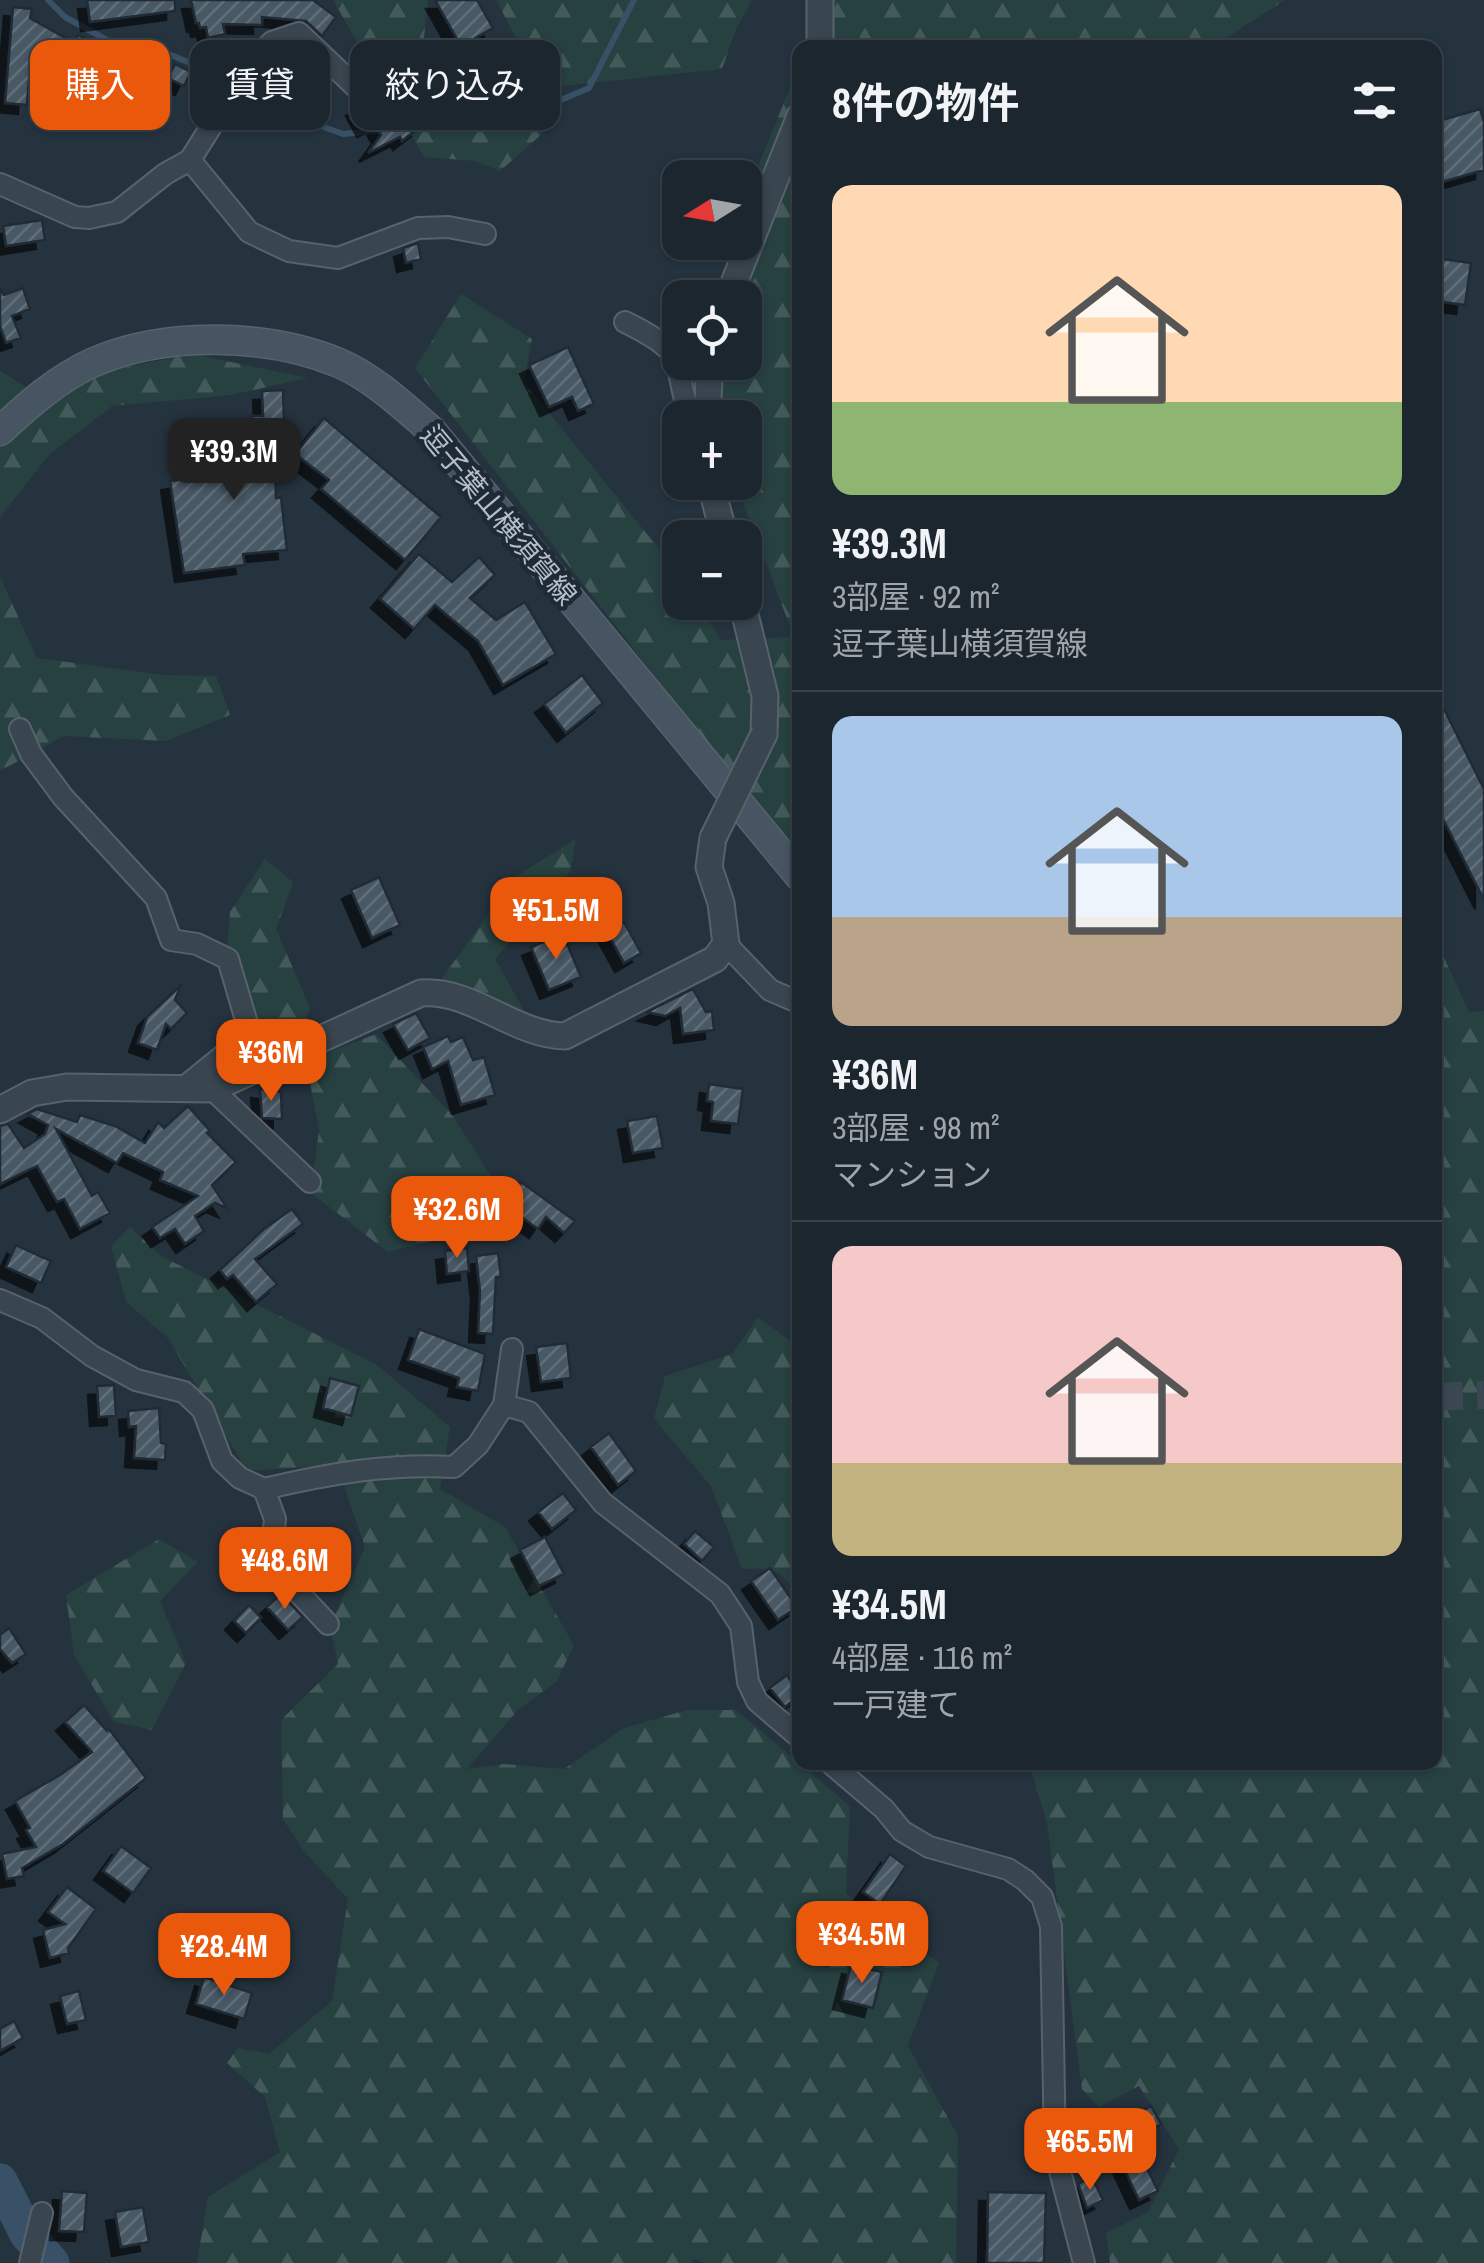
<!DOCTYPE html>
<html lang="ja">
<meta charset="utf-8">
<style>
body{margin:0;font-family:"Archivo Narrow","Noto Sans JP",sans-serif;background:#252e37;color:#f1f3f6;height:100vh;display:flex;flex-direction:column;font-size:38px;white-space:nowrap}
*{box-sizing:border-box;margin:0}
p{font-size:32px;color:#a0a5aa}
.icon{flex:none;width:55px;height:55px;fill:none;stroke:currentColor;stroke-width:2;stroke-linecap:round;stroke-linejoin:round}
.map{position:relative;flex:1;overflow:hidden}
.drawer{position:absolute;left:792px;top:40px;width:650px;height:1730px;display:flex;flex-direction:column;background:#1c262f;border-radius:20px;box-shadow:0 2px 8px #0004,0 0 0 2px #3a434b}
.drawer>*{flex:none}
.guide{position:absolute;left:30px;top:40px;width:612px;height:90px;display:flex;gap:20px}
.needle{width:65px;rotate:259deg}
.fabs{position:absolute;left:662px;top:160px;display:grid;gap:20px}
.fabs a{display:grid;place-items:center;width:100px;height:100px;border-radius:20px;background:#1c262f;box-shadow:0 2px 8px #0004,0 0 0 2px #3a434b;font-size:50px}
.price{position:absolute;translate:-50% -85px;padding:0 22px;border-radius:20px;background:#ea580c;color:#fff;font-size:32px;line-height:65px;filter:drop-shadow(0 2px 5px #0008)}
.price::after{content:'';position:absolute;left:50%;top:60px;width:30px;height:22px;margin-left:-15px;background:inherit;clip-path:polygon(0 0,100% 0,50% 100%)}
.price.active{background:#222;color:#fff}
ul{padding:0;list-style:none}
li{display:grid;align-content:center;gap:20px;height:530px;padding:0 40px}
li+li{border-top:2px solid #3a434b}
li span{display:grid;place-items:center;height:310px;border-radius:20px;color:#555}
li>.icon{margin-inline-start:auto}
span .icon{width:180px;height:180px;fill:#fffc;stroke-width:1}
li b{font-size:42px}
h2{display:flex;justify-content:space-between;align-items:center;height:120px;padding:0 40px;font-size:42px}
.pill{padding:0 35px;border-radius:20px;background:#1c262f;box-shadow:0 2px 8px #0004,0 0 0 2px #3a434b;font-size:35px;line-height:90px}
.pill.active{background:#ea580c;color:#fff}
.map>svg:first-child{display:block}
</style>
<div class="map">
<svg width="1484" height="2263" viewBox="0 0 1484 2263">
<defs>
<pattern id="forest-firs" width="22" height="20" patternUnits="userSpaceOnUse" patternTransform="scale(2.5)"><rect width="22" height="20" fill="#274040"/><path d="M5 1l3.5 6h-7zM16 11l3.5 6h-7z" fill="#445a5a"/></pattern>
<pattern id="building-hatch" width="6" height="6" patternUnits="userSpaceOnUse" patternTransform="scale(2.5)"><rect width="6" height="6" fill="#495965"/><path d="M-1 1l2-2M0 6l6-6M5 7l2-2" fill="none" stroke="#616f7a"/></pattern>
<filter id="shadow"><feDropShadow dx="-9" dy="9" stdDeviation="0" flood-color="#0009"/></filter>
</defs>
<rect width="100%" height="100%" fill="#25333f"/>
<path fill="url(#forest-firs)" d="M333,0h95l-5,47 16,44 45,3 67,32 -51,45 -25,-10 -51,-4z
M496,0h256l-17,31 -13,38 -179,19z
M826,0h459l-73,47 -406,1z
M800,63v800l-385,-495 46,-74 71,45 -8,43 152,188 4,6v26l17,1 24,37 73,-3 -58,-154 9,-1v-64l-27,-1 2,-54 25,-1v-64l-14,-1 14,-55 5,-56z
M192,354l116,24 -77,17 -119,11 -63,49 -49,62v-146l26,16z
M0,577l37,81 126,17 53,1 14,39 -64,26 -102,-5 -64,35z
M576,839l-6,33 -75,87 32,57 -87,-35 75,-104z
M265,859l28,23 -17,47 34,79 -10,31 -34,-9 -41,-51 5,-67z
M1435,938l34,74 15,-1v1252h-374l-4,-30 42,-21 31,-63 -40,-63 -40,21 -17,-18 -35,-266 -18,-60 406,-1z
M376,1034l77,82 49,78 -43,40 -71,18 -77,-59 8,-63 -13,-69z
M130,1227l31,29 216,109 73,62 -10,62 65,38 69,118 -17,36 -39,29 -51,59 38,-5 59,5 60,-41 63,-18h49l114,96 -4,87 93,70 -31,83 50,90 -2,127h-252l-9,-4 -5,4h-493l11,-66 72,-45 -15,-55 -38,-34 11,-15 31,6 63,-53 16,-102 -45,-49 -20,-31 -2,-99 57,-56 -8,-38 35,-79 -28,-82 -90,6 -79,-133 -42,-36 -15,-56z
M758,1317l42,31v250c-20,-29 -23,-30 -58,-29l-31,-83 -57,-67 11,-43 67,-22z
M159,1539l39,23 -38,39 26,62 -34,67 -38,-8 -40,-67 -8,-60z"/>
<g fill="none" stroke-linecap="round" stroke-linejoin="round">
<path stroke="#395166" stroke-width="6" d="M48,0l17,17 62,34 39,2 29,12 57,26 30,21 61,22 44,-4
M414,125l60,4 44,-11 71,-30 45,-88
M0,2199l7,-3"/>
<path stroke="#395166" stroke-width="35" d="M0,2181l27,53 25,29"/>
</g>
<path fill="url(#building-hatch)" stroke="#202c36" stroke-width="2.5" filter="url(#shadow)" d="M87,0h88v11l-85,11z
M191,0h122l23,17 -14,19 -16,-15 -44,-4v8l-39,-1 2,10 -17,4 -2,-11 -6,1 -1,-5h-3z
M435,0h42l16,28 -32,18z
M13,7l19,2 -2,9 39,22 -20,37 -19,-11 -3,39 -22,-2z
M78,35l16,8 -8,16 -14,-12z
M296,49l26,25 -7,10 -7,-5 -17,21 -31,-15 23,-32z
M175,64l16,8 -7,14 -16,-8z
M378,96l13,26 4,-6 4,4 12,-4 9,11 -18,14 -2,-4 -32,16 13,-18 -6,-11 -9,4 -11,-21z
M1480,109l4,13v48l-49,14v-62z
M42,220l3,20 -39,6 -3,-20z
M418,243l3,16 -15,4 -3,-15z
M1435,258l36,5 -6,42 -30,-4z
M0,287l4,8 19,-7 7,21 -18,7 9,22 -15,5 -6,-17z
M568,347l26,57 -16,7 -6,-14 -23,10 -20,-42z
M283,390l1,31h-10l2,77 5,-1 6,53 -44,4 2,11 -61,8 -14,-92 73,-10v-27h9l-1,-28h12l-1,-25z
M324,418l117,99 -36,43 -84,-71 8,-9 -34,-26z
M419,554l33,28 27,-25 16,18 -25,23 26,22 29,-18 31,52 -53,31 -25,-44 -43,-36 -21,24 -34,-30z
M582,675l21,28 -37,30 -22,-29z
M1435,691l49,98v111l-49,-97z
M379,877l21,48 -28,13 -21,-48z
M624,922l17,31 -17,10 -17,-31z
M563,934l18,43 -32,13 -18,-43z
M181,985l-6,15 12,13 -16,16 -5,-5 -9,26 -19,-7 9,-26z
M693,989l13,23 6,-1 2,19 -31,4 -3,-26 -15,8 -18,-4z
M416,1013l14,25 -22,12 -15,-26z
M448,1036l3,6 12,-5 10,23 11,-3 11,38 -34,10 -13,-44 -16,8 -9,-22z
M709,1084l34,5 -5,35 -27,-3 2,-19 -6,-1z
M260,1089l21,3 1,27 -20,-1z
M188,1106l22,25 -3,2 29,29 -24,23 15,23 -12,-5 -20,13 9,15 -19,13 -10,-15 -15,9 -8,-11 46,-31 -38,-16 3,-8 -40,-19 -6,10 -61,-34 36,67 6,-4 12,21 -30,16 -16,-30 -7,3 -20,-36 -37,18v-58l8,-2 16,24 21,-14 3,-9 -20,-11 9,-5 40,13 3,-7 35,11 30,17 13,-21 6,6z
M657,1116l6,32 -30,5 -6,-32z
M521,1182l54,39 -11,12 -18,-16 -8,12 -33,-24z
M292,1209l11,15 -48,35 22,25 -21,18 -23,-27 -6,4 -7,-9 44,-41z
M16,1245l35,16 -10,22 -35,-16z
M467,1248l2,23 -22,3 -2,-23z
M498,1253l3,24h-5l-3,57 -15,-1 2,-42 -4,-35z
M419,1329l66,25 -7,37 -21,-4 2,-9 -51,-18z
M567,1343l4,35 -30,4 -5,-35z
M330,1378l29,8 -8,30 -28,-8z
M114,1385l2,31 -17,1 -2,-31z
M159,1408l2,35 5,1 -1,16 -31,-2 2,-32 -7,1 -1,-16z
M609,1433l27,38 -18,14 -27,-38z
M563,1493l13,17 -24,19 -14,-17z
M695,1531l19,16 -12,14 -18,-17z
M545,1537l19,37 -25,12 -19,-36z
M770,1568l27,39 -19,13 -27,-39z
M281,1594l22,23 -15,13 -21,-23z
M249,1605l12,13 -15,15 -12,-12z
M9,1628l17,26 -14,9 -12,-14v-14z
M787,1675l13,20 -15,12 -15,-19z
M84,1705l23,26 2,-2 37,49 -83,66 -41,24 2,8 -17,3 -5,-25 34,-7 -10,-17 4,-2 -15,-27 45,-26 32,-23 -27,-30z
M121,1846l30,22 -18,25 -30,-22z
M890,1854l16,12 -26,38 -17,-12z
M67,1887l29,22 -28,39 1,5 -19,5 -7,-28 22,-6 -17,-12z
M851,1965l31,7 -9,36 -31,-8z
M204,1977l48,16 -8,26 -48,-15z
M79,1991l7,29 -19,4 -7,-28z
M14,2021l9,17 -23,13v-22z
M1151,2106l10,18 -33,20 -11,-18z
M1141,2156l17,35 -19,9 -17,-36z
M1092,2177l11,23 -16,8 -9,-24z
M62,2191l25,2 -3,39 -25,-1z
M988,2192l58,1 -2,70h-57z
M143,2207l6,35 -28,5 -6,-35z"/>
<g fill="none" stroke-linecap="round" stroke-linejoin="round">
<path stroke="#3b4854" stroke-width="28" stroke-dasharray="28 14" stroke-linecap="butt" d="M1435,1397l49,-2"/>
<g stroke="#57626d" stroke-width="24">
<path id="minor" d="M190,160l59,72 40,19 49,7 80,-30 30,-1 37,7
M0,184l75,33 14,1 28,-6 48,-38 25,-14 61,-97 21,-21 27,-9 61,58
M625,322c65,32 46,35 65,96
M20,729l11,25 32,43 93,101 15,42 26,4 31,15 18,61 1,16 -64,52
M726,944l44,46 30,13
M212,1089l98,93
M0,1300l42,18 50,38 44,24 48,12 19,18 19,51 18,17 24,11 11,30 -4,44 57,61
M504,1405l25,7 74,91 117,91 21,32 7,56 9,19 43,37
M264,1489c64,-15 124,-26 190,-22l24,-22 26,-40 8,-56
M829,1762l55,47 18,22 27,16 79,22 17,11 17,17 9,29 4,226 29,111
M30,2263l12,-50"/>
</g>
<g stroke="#57626d" stroke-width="29">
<path id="tertiary" d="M820,0v48
M728,298l72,-182
M707,418l3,-56
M710,482l15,56
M742,602l23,94 -1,38
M0,1110l32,-17 35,-6 145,2 209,-96c51,-4 93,42 144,43l150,-77 11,-15 -5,-41 -12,-36 4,-29"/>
</g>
<g stroke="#57626d" stroke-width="31">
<path id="secondary" d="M0,431c28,-26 57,-52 92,-68 72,-32 175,-30 247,0 35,15 65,44 93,68l368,446"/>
</g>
<use href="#minor" stroke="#39454f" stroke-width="20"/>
<use href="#tertiary" stroke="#39454f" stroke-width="25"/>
<use href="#secondary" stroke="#475462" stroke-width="28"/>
<g stroke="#57626d" stroke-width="29" stroke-linecap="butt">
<path id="tertiary-bridge" d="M713,838l51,-104"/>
</g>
<use href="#tertiary-bridge" stroke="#39454f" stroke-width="25"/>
</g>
<g text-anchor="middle" stroke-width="9" stroke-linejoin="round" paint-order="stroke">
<g font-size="28" fill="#b5bfca" stroke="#1e2a34">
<text transform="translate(499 515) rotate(50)" y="10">逗子葉山横須賀線</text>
</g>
</g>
</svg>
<div class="fabs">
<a><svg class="needle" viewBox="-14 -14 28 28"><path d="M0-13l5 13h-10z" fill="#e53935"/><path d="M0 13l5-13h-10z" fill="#a0a5aa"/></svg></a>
<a><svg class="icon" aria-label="locate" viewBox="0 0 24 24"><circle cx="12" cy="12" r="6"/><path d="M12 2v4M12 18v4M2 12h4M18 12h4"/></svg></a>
<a>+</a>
<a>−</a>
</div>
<b class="price active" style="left:234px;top:503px">¥39.3M</b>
<b class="price" style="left:556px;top:962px">¥51.5M</b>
<b class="price" style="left:271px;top:1104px">¥36M</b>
<b class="price" style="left:457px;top:1261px">¥32.6M</b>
<b class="price" style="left:285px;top:1612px">¥48.6M</b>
<b class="price" style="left:862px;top:1986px">¥34.5M</b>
<b class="price" style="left:224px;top:1998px">¥28.4M</b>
<b class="price" style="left:1090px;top:2193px">¥65.5M</b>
<div class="guide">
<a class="pill active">購入</a>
<a class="pill">賃貸</a>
<a class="pill">絞り込み</a>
</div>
<section class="drawer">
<h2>8件の物件<svg class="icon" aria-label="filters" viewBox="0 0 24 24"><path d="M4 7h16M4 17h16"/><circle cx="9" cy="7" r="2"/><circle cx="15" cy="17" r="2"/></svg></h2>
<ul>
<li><span style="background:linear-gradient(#ffd9b3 70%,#8fb573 0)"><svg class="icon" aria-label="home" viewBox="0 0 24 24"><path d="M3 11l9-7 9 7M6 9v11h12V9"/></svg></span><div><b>¥39.3M</b><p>3部屋 · 92 m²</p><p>逗子葉山横須賀線</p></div></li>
<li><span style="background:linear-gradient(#a9c7e8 65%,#b9a48a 0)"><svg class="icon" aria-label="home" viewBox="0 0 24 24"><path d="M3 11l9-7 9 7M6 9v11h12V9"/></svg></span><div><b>¥36M</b><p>3部屋 · 98 m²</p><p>マンション</p></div></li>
<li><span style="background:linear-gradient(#f6c9c9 70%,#c2b280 0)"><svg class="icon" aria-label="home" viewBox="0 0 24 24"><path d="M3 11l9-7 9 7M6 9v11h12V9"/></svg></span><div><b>¥34.5M</b><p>4部屋 · 116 m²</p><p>一戸建て</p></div></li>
</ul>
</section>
</div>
